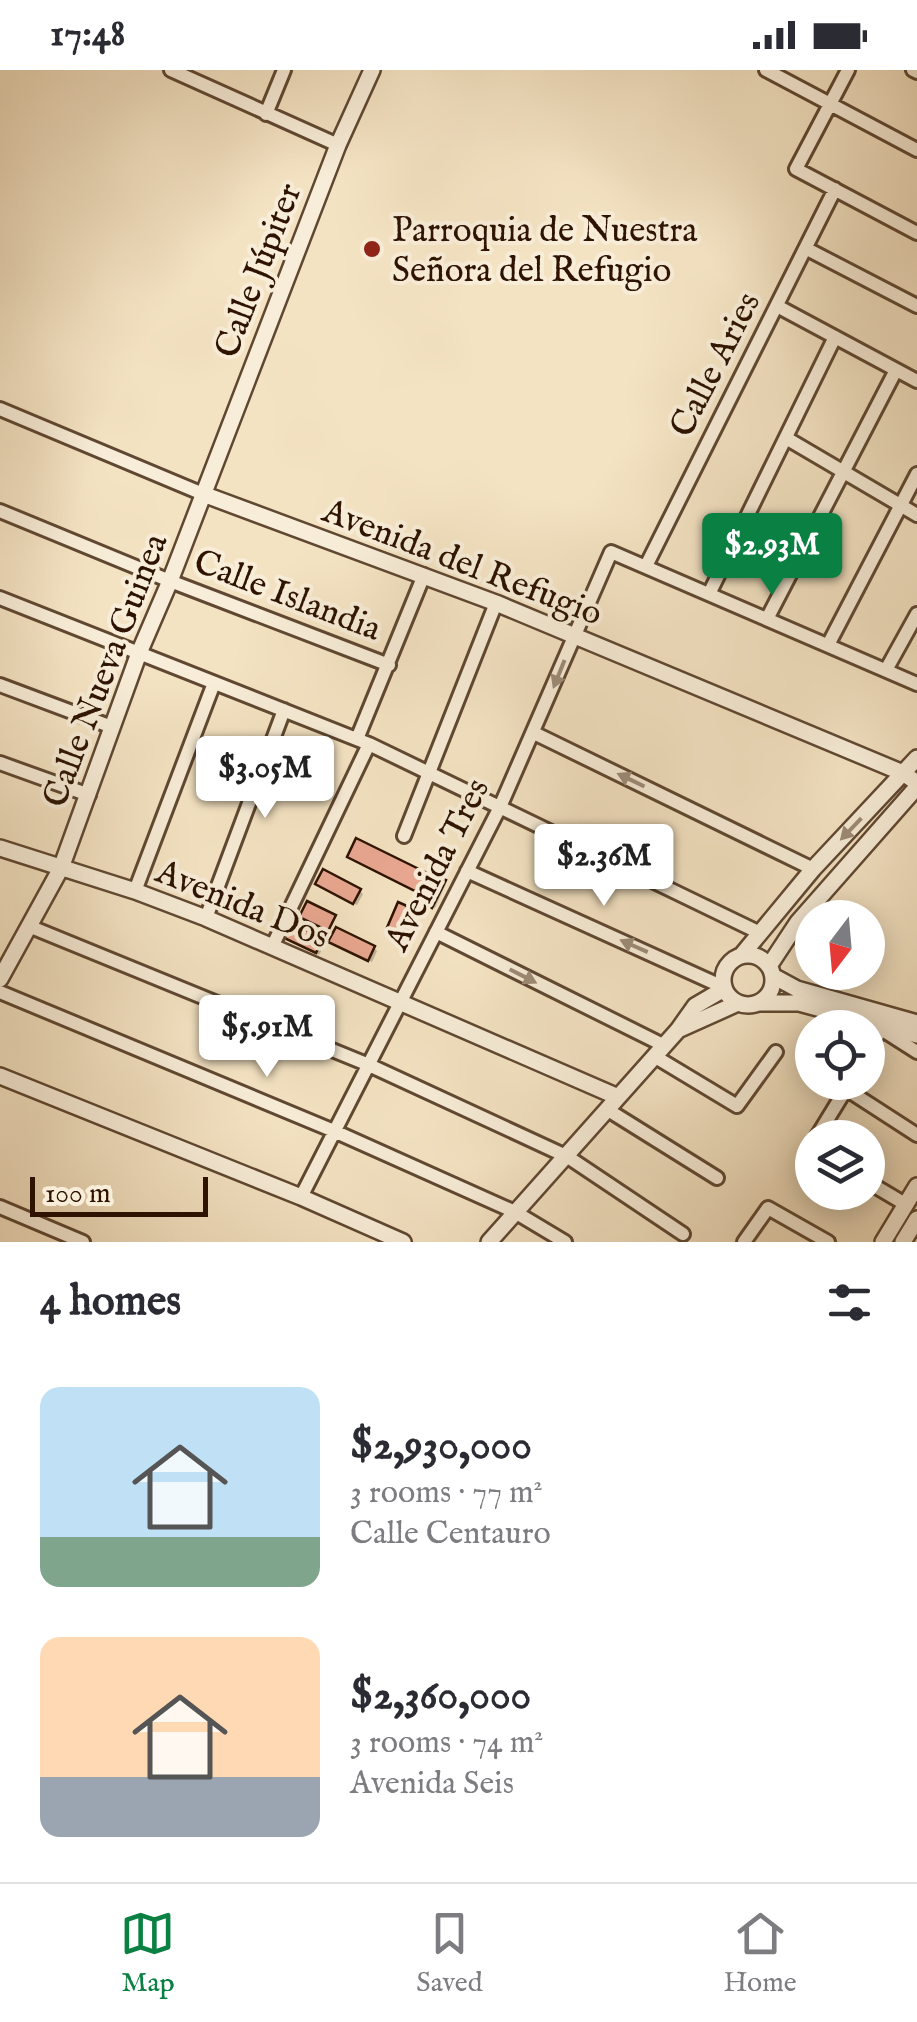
<!DOCTYPE html>
<meta charset="utf-8">
<style>
body{margin:0;font-family:"IM FELL English",serif;background:#f2f2f3;color:#2b2b33;height:100vh;display:flex;flex-direction:column;font-size:38px;white-space:nowrap}
*{box-sizing:border-box;margin:0}
p{font-size:32px;color:#7c7c81}
.icon{flex:none;width:55px;height:55px;fill:none;stroke:currentColor;stroke-width:2;stroke-linecap:round;stroke-linejoin:round}
.map{position:relative;height:1172px;overflow:hidden}
.panel{display:flex;flex-direction:column;background:#fff;flex:1}
.panel>*{flex:none}
.needle{width:65px;rotate:196deg}
.buttons{position:absolute;left:795px;top:830px;display:grid;gap:20px}
.buttons a{display:grid;place-items:center;width:90px;height:90px;border-radius:50%;background:#fff;box-shadow:0 5px 25px #0003;font-size:50px}
.scale{position:absolute;left:30px;bottom:25px;width:178px;box-sizing:border-box;padding-left:10px;border:5px solid #2d1300;border-top:0;font-size:28px;line-height:35px;white-space:nowrap;color:#2d1300;-webkit-text-stroke:8px #f8edd8;paint-order:stroke}
.price{position:absolute;translate:-50% -85px;padding:0 22px;border-radius:10px;background:#fff;color:#222;font-size:32px;line-height:65px;filter:drop-shadow(0 2px 5px #0008)}
.price::after{content:'';position:absolute;left:50%;top:60px;width:30px;height:22px;margin-left:-15px;background:inherit;clip-path:polygon(0 0,100% 0,50% 100%)}
.price.on{background:#0b8043;color:#fff}
ul{padding:0;list-style:none}
li{display:flex;align-items:center;gap:30px;height:250px;padding:0 40px}
li span{display:grid;place-items:center;flex:none;width:280px;height:200px;border-radius:20px;color:#555}
li>.icon{margin-inline-start:auto}
span .icon{width:120px;height:120px;fill:#fffc;stroke-width:1}
li b{font-size:42px}
h2{display:flex;justify-content:space-between;align-items:center;height:120px;padding:0 40px;font-size:42px}
.status{display:flex;justify-content:space-between;align-items:center;height:70px;padding:0 50px;background:#fff;direction:ltr}
.status svg{height:28px;fill:currentColor}
.tabs{display:flex;justify-content:space-around;align-items:center;height:140px;border-top:2px solid #e1e1e2;background:#fff;font-size:28px;color:#7c7c81}
.tabs a{display:grid;justify-items:center;gap:5px}
.tabs .on{color:#0b8043}
.map>svg:first-child{display:block}
</style>
<div class="status"><b>17:48</b><svg viewBox="0 0 49 12"><path d="M0 12V9h3v3zM5 12V6h3v6zM10 12V3h3v9zM15 12V0h3v12zM26 1h20v11H26zM47 4h2v5h-2z"/></svg></div>
<div class="map">
<svg width="917" height="1172" viewBox="0 0 917 1172">
<rect width="100%" height="100%" fill="#f4e3c3"/>
<filter id="stains"><feTurbulence type="fractalNoise" baseFrequency=".002" numOctaves="4"/><feColorMatrix values="0 0 0 0 .2 0 0 0 0 .09 0 0 0 0 .02 0 0 0 .5 -.17"/></filter>
<radialGradient id="worn" r=".72"><stop offset=".6" stop-color="#630" stop-opacity="0"/><stop offset="1" stop-color="#630" stop-opacity=".3"/></radialGradient>
<path fill="#0003" d="M353,790l72,15 5,5 2,-4 14,8 -11,24 -13,-6 1,-8z
M321,816l39,5 3,3 -6,11z
M288,870h34l3,4 -6,11z
M335,875l39,3 3,3 -5,11z"/>
<path fill="#eaa892" stroke="#2d1300" stroke-width="2.5" d="M356,768l71,35 -10,19 -70,-35z
M323,799l38,20 -8,15 -38,-20z
M431,803l15,7 -14,28 -15,-8z
M307,831l29,14 -8,16 -29,-14z
M398,832l18,8 -13,28 -17,-8z
M289,852l34,16 -7,15 -34,-16z
M336,857l39,19 -7,15 -40,-19z"/>
<g fill="none" stroke-linecap="round" stroke-linejoin="round">
<g stroke="#5f4731" stroke-width="14">
<path id="pedestrian" d="M868,982l15,-22"/>
</g>
<g stroke="#5f4731" stroke-width="18">
<path id="minor" d="M171,0l167,75
M766,0l151,80
M848,0l-52,99 121,64
M913,0l4,2
M266,44l18,-44
M807,179l110,57
M777,236l140,75
M0,339l203,85
M786,368l131,77
M0,441l170,70 219,84
M646,496l189,-377
M709,524l126,-257
M0,528l369,146 389,188
M767,549l129,-249
M828,575l89,-171
M886,600l31,-56
M0,615l112,42
M534,663l279,136
M357,669l67,-164
M0,693l89,32
M404,766l92,-233
M467,801l256,116
M135,821l79,-208
M206,848l78,-208
M31,857l338,138 199,92 115,77
M436,862l227,113
M273,875l96,-201
M0,922l334,139 181,81 50,30
M881,959l36,23
M654,986l83,50 39,-54
M608,1040l109,68
M816,1068l30,-49 71,46
M868,1112l37,22
M301,1127l199,-390 111,-255 306,132
M0,1137l83,35
M744,1172l24,-34 60,34"/>
</g>
<g stroke="#5f4731" stroke-width="20">
<path id="tertiary" d="M203,424l293,109 407,170 14,10
M0,778l135,43 71,27 412,179
M723 910a25 25 0 1 1 50 0a25 25 0 1 1-50 0Z
M741,886l72,-87 104,-111
M769,896l29,-44 119,-135
M773,906l24,13 120,34
M0,909l61,-111 78,-215 31,-72 168,-436 34,-75
M759,933h40l118,32
M678,960l60,-27
M0,1006l301,121 102,45
M489,1172l189,-212 17,-24 29,-17
M883,1172l34,-56
M903,1172l14,-23"/>
</g>
<use href="#pedestrian" stroke="#f8edd8" stroke-width="9"/>
<use href="#minor" stroke="#f8edd8" stroke-width="12"/>
<use href="#tertiary" stroke="#f8edd8" stroke-width="15"/>
</g>
<defs><path id="oneway-solid" d="M-6-.8H1V-3.2L6.5 0L1 3.2V.8H-6Z" transform="scale(2.5)"/></defs>
<g fill="#9d8b77">
<use href="#oneway-solid" transform="translate(559 604) rotate(112)"/>
<use href="#oneway-solid" transform="translate(631 710) rotate(-154)"/>
<use href="#oneway-solid" transform="translate(851 759) rotate(134)"/>
<use href="#oneway-solid" transform="translate(634 876) rotate(-156)"/>
<use href="#oneway-solid" transform="translate(523 906) rotate(27)"/>
</g>
<circle fill="#8f2418" stroke="#f8edd8" stroke-width="4" cx="372" cy="179" r="10"/>
<g text-anchor="middle" stroke-width="8" stroke-linejoin="round" paint-order="stroke">
<g font-size="35" fill="#2d1300" stroke="#f8edd8" text-anchor="start">
<text x="392" y="171">Parroquia de Nuestra<tspan x="392" dy="40">Señora del Refugio</tspan></text>
</g>
<g font-size="35" fill="#2d1300" stroke="#f8edd8">
<text transform="translate(257 200) rotate(-69)" y="12">Calle Júpiter</text>
<text transform="translate(714 294) rotate(-63)" y="12">Calle Aries</text>
<text transform="translate(463 491) rotate(21)" y="12">Avenida del Refugio</text>
<text transform="translate(288 524) rotate(21)" y="12">Calle Islandia</text>
<text transform="translate(104 600) rotate(-69)" y="12">Calle Nueva Guinea</text>
<text transform="translate(436 794) rotate(-63)" y="12">Avenida Tres</text>
<text transform="translate(243 833) rotate(22)" y="12">Avenida Dos</text>
</g>
</g>
<rect width="100%" height="100%" filter="url(#stains)"/>
<rect width="100%" height="100%" fill="url(#worn)"/>
</svg>
<div class="buttons">
<a><svg class="needle" viewBox="-14 -14 28 28"><path d="M0-13l5 13h-10z" fill="#e53935"/><path d="M0 13l5-13h-10z" fill="#7c7c81"/></svg></a>
<a><svg class="icon" aria-label="locate" viewBox="0 0 24 24"><circle cx="12" cy="12" r="6"/><path d="M12 2v4M12 18v4M2 12h4M18 12h4"/></svg></a>
<a><svg class="icon" aria-label="layers" viewBox="0 0 24 24"><path d="M12 4l9 5-9 5-9-5zM3 14l9 5 9-5"/></svg></a>
</div>
<div class="scale">100 m</div>
<b class="price on" style="left:772px;top:528px">$2.93M</b>
<b class="price" style="left:265px;top:751px">$3.05M</b>
<b class="price" style="left:604px;top:839px">$2.36M</b>
<b class="price" style="left:267px;top:1010px">$5.91M</b>
</div>
<section class="panel">
<h2>4 homes<svg class="icon" aria-label="filters" viewBox="0 0 24 24"><path d="M4 7h16M4 17h16"/><circle cx="9" cy="7" r="2"/><circle cx="15" cy="17" r="2"/></svg></h2>
<ul>
<li><span style="background:linear-gradient(#bfe0f5 75%,#7fa58c 0)"><svg class="icon" aria-label="home" viewBox="0 0 24 24"><path d="M3 11l9-7 9 7M6 9v11h12V9"/></svg></span><div><b>$2,930,000</b><p>3 rooms · 77 m²</p><p>Calle Centauro</p></div></li>
<li><span style="background:linear-gradient(#ffd9b3 70%,#9aa5b1 0)"><svg class="icon" aria-label="home" viewBox="0 0 24 24"><path d="M3 11l9-7 9 7M6 9v11h12V9"/></svg></span><div><b>$2,360,000</b><p>3 rooms · 74 m²</p><p>Avenida Seis</p></div></li>
</ul>
</section>
<nav class="tabs">
<a class="on"><svg class="icon" aria-label="map" viewBox="0 0 24 24"><path d="M3 6l6-2 6 2 6-2v14l-6 2-6-2-6 2zM9 4v14M15 6v14"/></svg>Map</a>
<a><svg class="icon" aria-label="saved" viewBox="0 0 24 24"><path d="M7 4h10v16l-5-4-5 4z"/></svg>Saved</a>
<a><svg class="icon" aria-label="home" viewBox="0 0 24 24"><path d="M3 11l9-7 9 7M6 9v11h12V9"/></svg>Home</a>
</nav>
